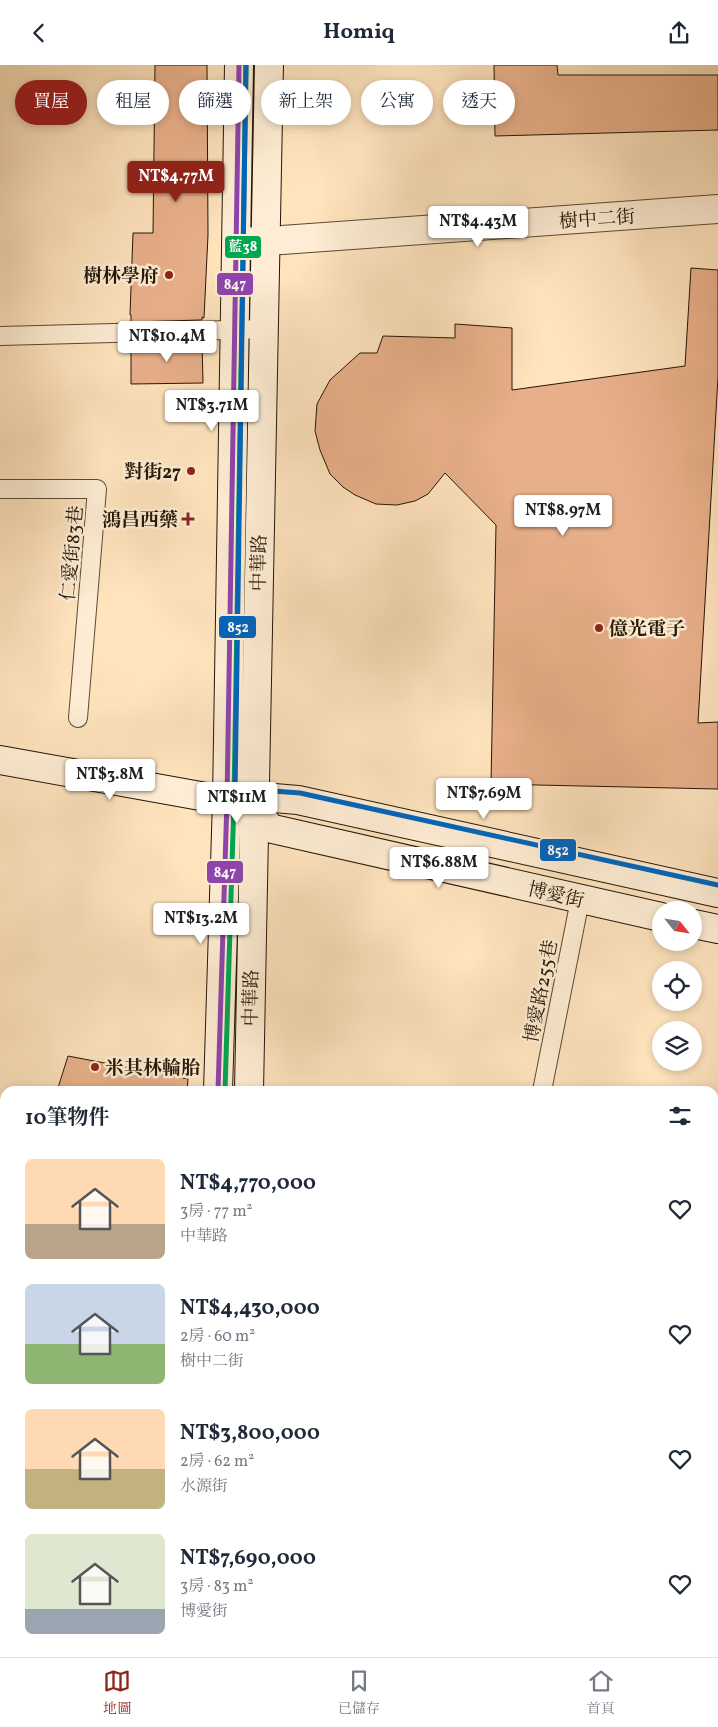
<!DOCTYPE html>
<html lang="zh-TW">
<meta charset="utf-8">
<style>
body{margin:0;font-family:Vollkorn,"Noto Serif TC",serif;background:#f2f2f3;color:#1f2937;height:100vh;display:flex;flex-direction:column;font-size:19px;white-space:nowrap}
*{box-sizing:border-box;margin:0}
p{font-size:16px;color:#747a83}
.icon{flex:none;width:28px;height:28px;fill:none;stroke:currentColor;stroke-width:2;stroke-linecap:round;stroke-linejoin:round}
.map{position:relative;flex:1;overflow:hidden}
.drawer{position:absolute;left:0px;top:1021px;width:719px;height:571px;display:flex;flex-direction:column;background:#fff;border-radius:15px 15px 0 0;box-shadow:0 2px 8px #0003}
.drawer>*{flex:none}
.hud{position:absolute;left:15px;top:15px;width:689px;height:45px;display:flex;gap:10px}
.needle{width:32px;rotate:120deg}
.buttons{position:absolute;left:652px;top:836px;display:grid;gap:10px}
.buttons a{display:grid;place-items:center;width:50px;height:50px;border-radius:50%;background:#fff;box-shadow:0 2px 8px #0003;font-size:25px}
.price{position:absolute;translate:-50% -42px;padding:0 11px;border-radius:5px;background:#fff;color:#222;font-size:16px;line-height:32px;filter:drop-shadow(0 1px 2px #0008)}
.price::after{content:'';position:absolute;left:50%;top:30px;width:15px;height:11px;margin-left:-8px;background:inherit;clip-path:polygon(0 0,100% 0,50% 100%)}
.price.active{background:#8f2418;color:#fff}
ul{padding:0;list-style:none}
li{display:flex;align-items:center;gap:15px;height:125px;padding:0 25px}
li span{display:grid;place-items:center;flex:none;width:140px;height:100px;border-radius:8px;color:#555}
li>.icon{margin-inline-start:auto}
span .icon{width:60px;height:60px;fill:#fffc;stroke-width:1}
li b{font-size:21px}
h2{display:flex;justify-content:space-between;align-items:center;height:60px;padding:0 25px;font-size:21px}
.pill{padding:0 18px;border-radius:22px;background:#fff;box-shadow:0 2px 8px #0003;font-size:18px;line-height:45px}
.pill.active{background:#8f2418;color:#fff}
header{display:flex;justify-content:space-between;align-items:center;height:65px;padding:0 25px;background:#fff;font-size:22px;font-weight:700}
.menu{display:flex;justify-content:space-around;align-items:center;height:70px;border-top:1px solid #e0e1e3;background:#fff;font-size:14px;color:#747a83}
.menu a{display:grid;justify-items:center;gap:2px}
.menu .active{color:#8f2418}
.map>svg:first-child{display:block}
</style>
<header><svg class="icon" aria-label="back" viewBox="0 0 24 24"><path d="M15 5l-7 7 7 7"/></svg>Homiq<svg class="icon" aria-label="share" viewBox="0 0 24 24"><path d="M12 15V3M7 8l5-5 5 5M5 13v7h14v-7"/></svg></header>
<div class="map">
<svg width="718" height="1592" viewBox="0 0 718 1592">
<rect width="100%" height="100%" fill="#fee3bd"/>
<filter id="stains"><feTurbulence type="fractalNoise" baseFrequency=".004" numOctaves="4"/><feColorMatrix values="0 0 0 0 .2 0 0 0 0 .09 0 0 0 0 .02 0 0 0 .5 -.17"/></filter>
<radialGradient id="worn" r=".72"><stop offset=".6" stop-color="#630" stop-opacity="0"/><stop offset="1" stop-color="#630" stop-opacity=".3"/></radialGradient>
<path fill="#e8b08a" stroke="#241606" d="M155,0h52l1,170 -4,83 -2,-1v3l-71,2v-7h-1l3,-82h20z
M494,0h63l1,10h160v55l-223,6z
M691,203l27,2v107l-20,346 20,-1v67l-227,-5 5,-259 -51,-52 -17,21 -13,7 -18,4 -21,-1 -21,-9 -12,-8 -13,-13 -10,-24 -5,-19 2,-27 13,-24 30,-27h17l6,-17 72,2v-14l57,4v62l173,-24z
M202,276l1,42 -72,1v-41z
M68,991l120,23 -1,12h-130z"/>
<g fill="none" stroke-linecap="round" stroke-linejoin="round">
<g stroke="#5a4934" stroke-width="20">
<path id="lane" d="M0,271l262,-7
M0,424h97l-19,229
M542,1026l38,-191
M559,1588l1,4
M705,1588l1,4"/>
</g>
<g stroke="#5a4934" stroke-width="30">
<path id="street" d="M237,177l45,-2 436,-31"/>
</g>
<g stroke="#241606" stroke-width="30">
<path id="secondary" d="M0,695l245,44
M254,740l20,-7 24,2 420,93
M254,740l15,22 4,2 388,88
M694,859l24,5
M218,1026l9,-291 12,-735
M249,1026l20,-1026
M714,1369h4
M0,1395h5
M714,1426h4
M0,1460h5
M228,1588v4
M259,1588v4"/>
</g>
<use href="#lane" stroke="#feedd4" stroke-width="18"/>
<use href="#street" stroke="#feedd4" stroke-width="28"/>
<use href="#secondary" stroke="#feedd4" stroke-width="28"/>
<g stroke="#feedd4" stroke-width="9">
<path id="bus-1" d="M218,1026l9,-291 12,-735"/>
</g>
<g stroke="#feedd4" stroke-width="9">
<path id="bus-2" d="M225,1026l9,-291 12,-735"/>
</g>
<g stroke="#feedd4" stroke-width="9">
<path id="bus-3" d="M246,0l-11,729 20,4
M252,733l21,-7 27,2 418,92"/>
</g>
<use href="#bus-1" stroke="#8e44ad" stroke-width="5"/>
<use href="#bus-2" stroke="#00a651" stroke-width="5"/>
<use href="#bus-3" stroke="#0065bd" stroke-width="5"/>
</g>
<g fill="#8f2418" stroke="#feedd4" stroke-width="2">
<circle cx="169" cy="210" r="5"/>
<circle cx="191" cy="406" r="5"/>
<path d="M185.5 446.5h5v5h5v5h-5v5h-5v-5h-5v-5h5z"/>
<circle cx="599" cy="563" r="5"/>
<circle cx="95" cy="1002" r="5"/>
</g>
<g text-anchor="middle" stroke-width="5" stroke-linejoin="round" paint-order="stroke">
<g font-size="19" fill="#241606" stroke="#feedd4">
<text transform="translate(597 153) rotate(-4)" y="7">樹中二街</text>
<text transform="translate(71 488) rotate(-85)" y="7">仁愛街83巷</text>
<text transform="translate(258 498) rotate(-89)" y="7">中華路</text>
<text transform="translate(556 829) rotate(13)" y="7">博愛街</text>
<text transform="translate(540 926) rotate(-79)" y="7">博愛路255巷</text>
<text transform="translate(250 933) rotate(-89)" y="7">中華路</text>
</g>
<g font-size="19" font-weight="bold" fill="#241606" stroke="#feedd4" text-anchor="end">
<text x="159" y="217">樹林學府</text>
<text x="181" y="413">對街27</text>
<text x="178" y="461">鴻昌西藥</text>
<text x="609" y="570" text-anchor="start">億光電子</text>
<text x="105" y="1009" text-anchor="start">米其林輪胎</text>
</g>
</g>
<g stroke="#feedd4" stroke-width="2">
<rect x="224" y="170" width="38" height="24" rx="5" fill="#00a651"/>
<rect x="216" y="207" width="38" height="24" rx="5" fill="#8e44ad"/>
<rect x="218" y="550" width="39" height="24" rx="5" fill="#0065bd"/>
<rect x="539" y="773" width="38" height="24" rx="5" fill="#0065bd"/>
<rect x="206" y="795" width="38" height="24" rx="5" fill="#8e44ad"/>
</g>
<g font-size="14" text-anchor="middle" font-weight="bold" fill="#fff">
<text x="243" y="186">藍38</text>
<text x="235" y="224">847</text>
<text x="238" y="567">852</text>
<text x="558" y="790">852</text>
<text x="225" y="812">847</text>
</g>
<rect width="100%" height="100%" filter="url(#stains)"/>
<rect width="100%" height="100%" fill="url(#worn)"/>
</svg>
<div class="buttons">
<a><svg class="needle" viewBox="-14 -14 28 28"><path d="M0-13l5 13h-10z" fill="#e53935"/><path d="M0 13l5-13h-10z" fill="#747a83"/></svg></a>
<a><svg class="icon" aria-label="locate" viewBox="0 0 24 24"><circle cx="12" cy="12" r="6"/><path d="M12 2v4M12 18v4M2 12h4M18 12h4"/></svg></a>
<a><svg class="icon" aria-label="layers" viewBox="0 0 24 24"><path d="M12 4l9 5-9 5-9-5zM3 14l9 5 9-5"/></svg></a>
</div>
<b class="price active" style="left:176px;top:138px">NT$4.77M</b>
<b class="price" style="left:478px;top:183px">NT$4.43M</b>
<b class="price" style="left:167px;top:298px">NT$10.4M</b>
<b class="price" style="left:212px;top:367px">NT$3.71M</b>
<b class="price" style="left:563px;top:472px">NT$8.97M</b>
<b class="price" style="left:110px;top:736px">NT$3.8M</b>
<b class="price" style="left:484px;top:755px">NT$7.69M</b>
<b class="price" style="left:237px;top:759px">NT$11M</b>
<b class="price" style="left:439px;top:824px">NT$6.88M</b>
<b class="price" style="left:201px;top:880px">NT$13.2M</b>
<div class="hud">
<a class="pill active">買屋</a>
<a class="pill">租屋</a>
<a class="pill">篩選</a>
<a class="pill">新上架</a>
<a class="pill">公寓</a>
<a class="pill">透天</a>
</div>
<section class="drawer">
<h2>10筆物件<svg class="icon" aria-label="filters" viewBox="0 0 24 24"><path d="M4 7h16M4 17h16"/><circle cx="9" cy="7" r="2"/><circle cx="15" cy="17" r="2"/></svg></h2>
<ul>
<li><span style="background:linear-gradient(#ffd9b3 65%,#b9a48a 0)"><svg class="icon" aria-label="home" viewBox="0 0 24 24"><path d="M3 11l9-7 9 7M6 9v11h12V9"/></svg></span><div><b>NT$4,770,000</b><p>3房 · 77 m²</p><p>中華路</p></div><svg class="icon" aria-label="heart" viewBox="0 0 24 24"><path d="M12 20l-8-8c-3-5 5-10 8-4 3-6 11-1 8 4z"/></svg></li>
<li><span style="background:linear-gradient(#c9d6e8 60%,#8fb573 0)"><svg class="icon" aria-label="home" viewBox="0 0 24 24"><path d="M3 11l9-7 9 7M6 9v11h12V9"/></svg></span><div><b>NT$4,430,000</b><p>2房 · 60 m²</p><p>樹中二街</p></div><svg class="icon" aria-label="heart" viewBox="0 0 24 24"><path d="M12 20l-8-8c-3-5 5-10 8-4 3-6 11-1 8 4z"/></svg></li>
<li><span style="background:linear-gradient(#ffd9b3 60%,#c2b280 0)"><svg class="icon" aria-label="home" viewBox="0 0 24 24"><path d="M3 11l9-7 9 7M6 9v11h12V9"/></svg></span><div><b>NT$3,800,000</b><p>2房 · 62 m²</p><p>水源街</p></div><svg class="icon" aria-label="heart" viewBox="0 0 24 24"><path d="M12 20l-8-8c-3-5 5-10 8-4 3-6 11-1 8 4z"/></svg></li>
<li><span style="background:linear-gradient(#dfe7d0 75%,#9aa5b1 0)"><svg class="icon" aria-label="home" viewBox="0 0 24 24"><path d="M3 11l9-7 9 7M6 9v11h12V9"/></svg></span><div><b>NT$7,690,000</b><p>3房 · 83 m²</p><p>博愛街</p></div><svg class="icon" aria-label="heart" viewBox="0 0 24 24"><path d="M12 20l-8-8c-3-5 5-10 8-4 3-6 11-1 8 4z"/></svg></li>
</ul>
</section>
</div>
<nav class="menu">
<a class="active"><svg class="icon" aria-label="map" viewBox="0 0 24 24"><path d="M3 6l6-2 6 2 6-2v14l-6 2-6-2-6 2zM9 4v14M15 6v14"/></svg>地圖</a>
<a><svg class="icon" aria-label="saved" viewBox="0 0 24 24"><path d="M7 4h10v16l-5-4-5 4z"/></svg>已儲存</a>
<a><svg class="icon" aria-label="home" viewBox="0 0 24 24"><path d="M3 11l9-7 9 7M6 9v11h12V9"/></svg>首頁</a>
</nav>
